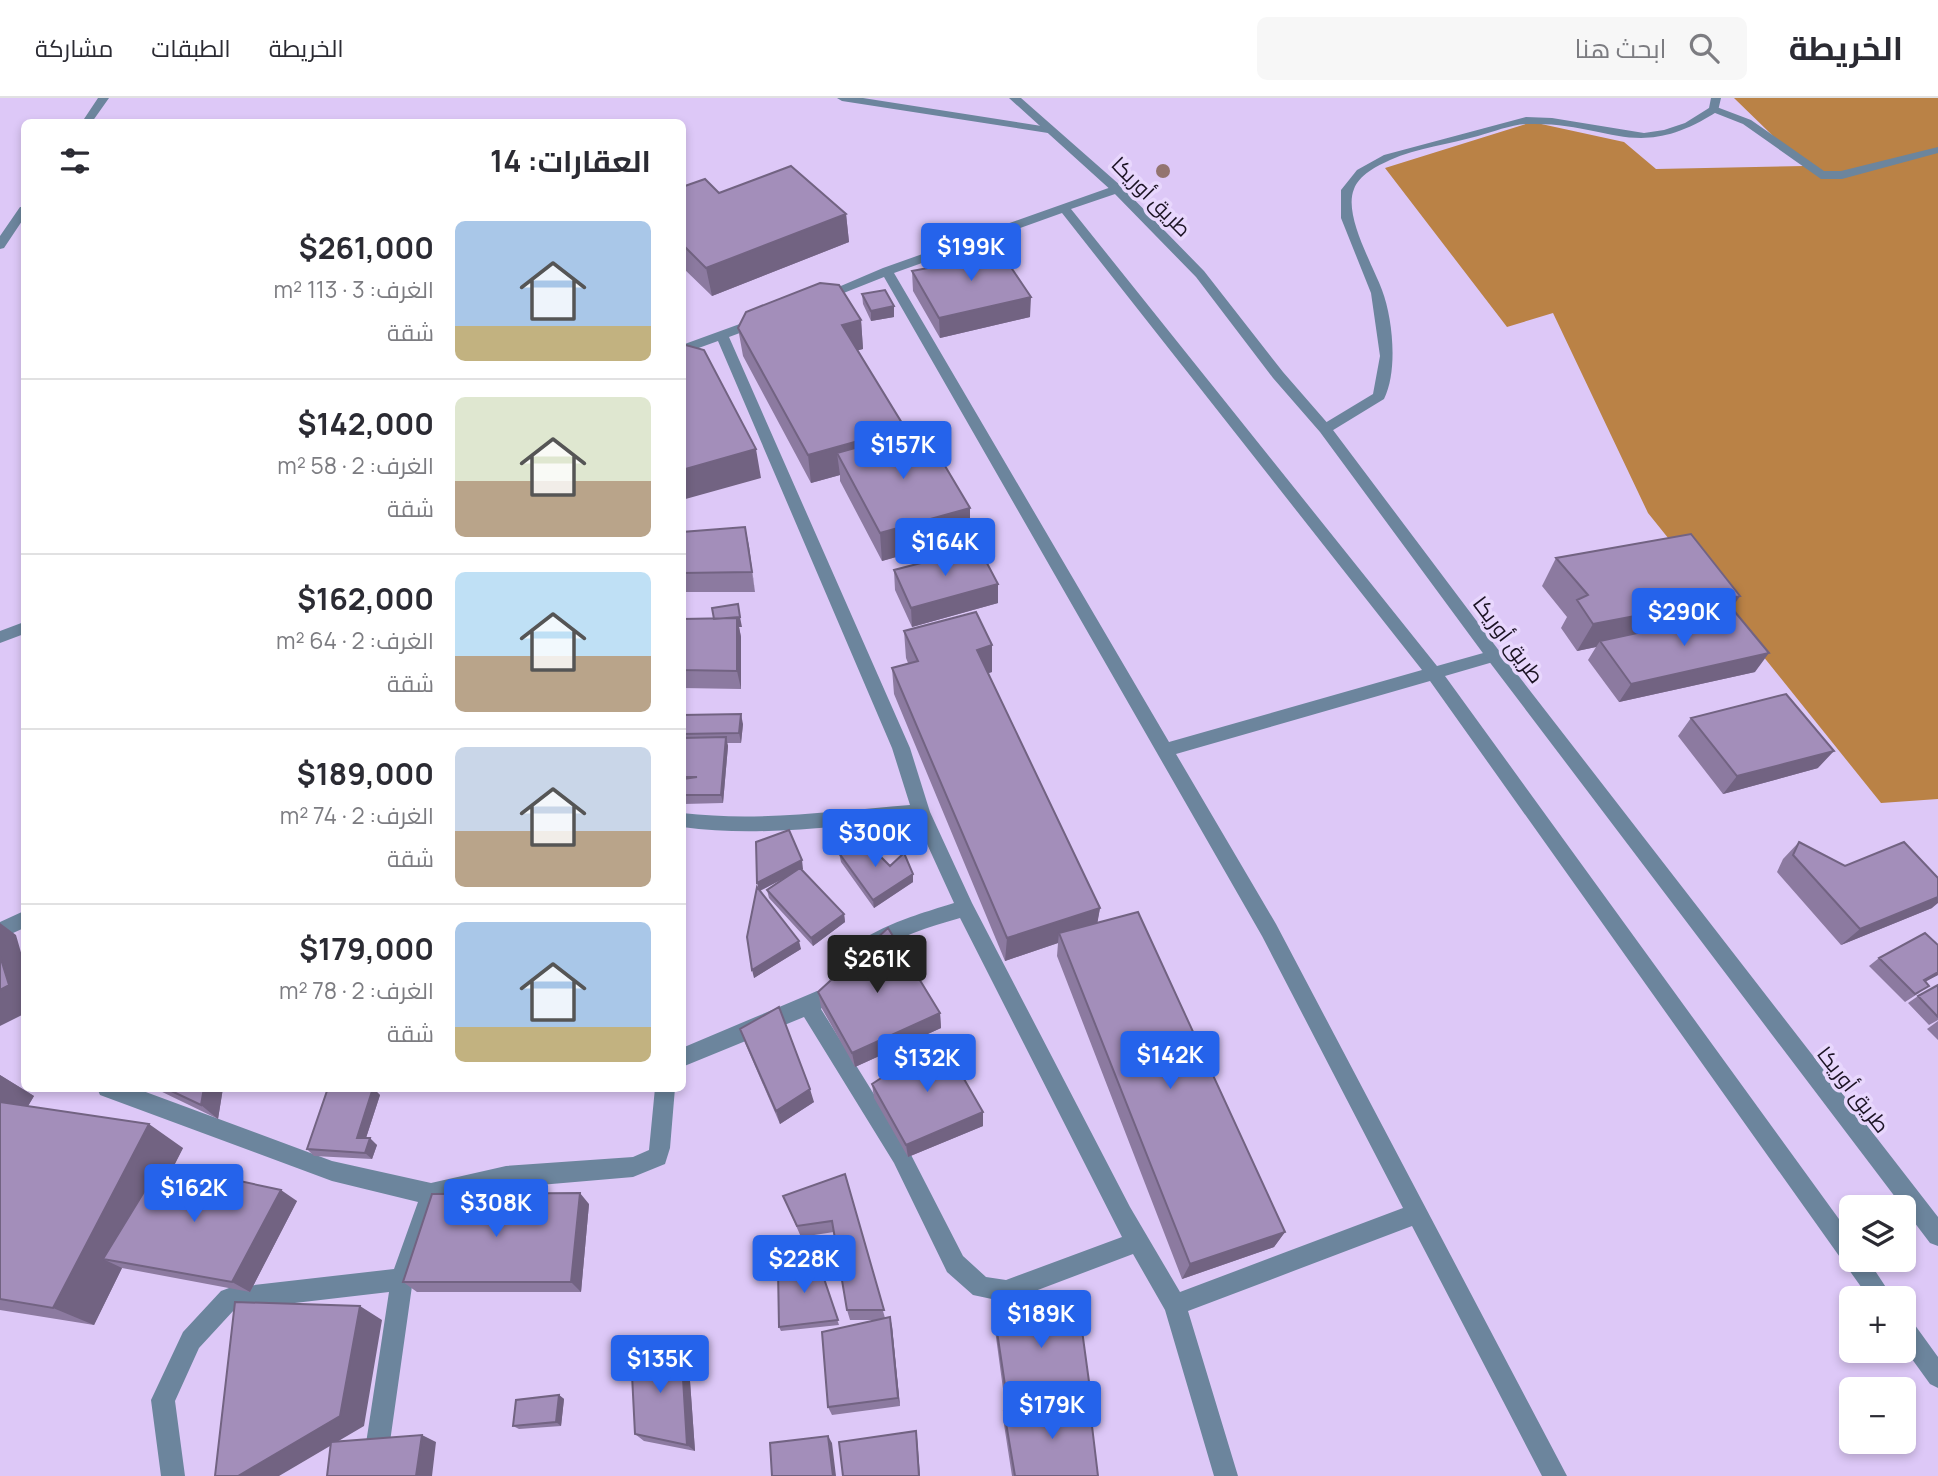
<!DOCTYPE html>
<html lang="ar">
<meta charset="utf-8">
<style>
body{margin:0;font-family:Manrope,Cairo,sans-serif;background:#f7f7f7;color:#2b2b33;direction:rtl;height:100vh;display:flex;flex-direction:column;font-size:26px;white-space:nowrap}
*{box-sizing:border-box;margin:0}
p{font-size:23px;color:#7c7c81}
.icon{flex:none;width:38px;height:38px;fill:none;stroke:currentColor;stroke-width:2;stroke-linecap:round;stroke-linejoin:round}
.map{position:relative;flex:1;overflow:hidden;direction:ltr}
.details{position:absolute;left:21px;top:21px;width:665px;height:973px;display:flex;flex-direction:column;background:#fff;border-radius:10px;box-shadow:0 4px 10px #0003;direction:rtl}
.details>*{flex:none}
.fabs{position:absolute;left:1839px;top:1097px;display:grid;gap:14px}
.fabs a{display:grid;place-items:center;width:77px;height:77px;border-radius:10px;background:#fff;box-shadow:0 4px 10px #0003;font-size:35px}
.price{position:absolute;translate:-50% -60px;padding:0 16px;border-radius:7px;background:#2563eb;color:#fff;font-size:23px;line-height:46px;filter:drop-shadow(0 2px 4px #0008)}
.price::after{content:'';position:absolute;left:50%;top:42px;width:21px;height:16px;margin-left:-10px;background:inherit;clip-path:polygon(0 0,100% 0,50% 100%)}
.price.current{background:#222;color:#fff}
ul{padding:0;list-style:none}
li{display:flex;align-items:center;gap:21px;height:175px;padding:0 35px}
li+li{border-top:2px solid #e1e1e2}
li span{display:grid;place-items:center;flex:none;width:196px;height:140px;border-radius:10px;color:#555}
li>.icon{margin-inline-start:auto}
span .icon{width:84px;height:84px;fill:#fffc;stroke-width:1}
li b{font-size:30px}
h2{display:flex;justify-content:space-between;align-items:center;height:84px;padding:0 35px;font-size:30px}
header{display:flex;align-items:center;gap:42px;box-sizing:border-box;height:98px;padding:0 35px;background:#fff;border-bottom:2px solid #e1e1e2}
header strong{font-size:33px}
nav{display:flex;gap:38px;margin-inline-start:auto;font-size:24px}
.search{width:490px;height:63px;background:#f7f7f7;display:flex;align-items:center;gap:18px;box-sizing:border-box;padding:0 24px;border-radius:10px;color:#7c7c81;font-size:26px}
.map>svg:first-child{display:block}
</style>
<header>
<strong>الخريطة</strong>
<div class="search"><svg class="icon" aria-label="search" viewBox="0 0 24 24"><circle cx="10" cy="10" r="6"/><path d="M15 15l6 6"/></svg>ابحث هنا</div>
<nav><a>الخريطة</a><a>الطبقات</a><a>مشاركة</a></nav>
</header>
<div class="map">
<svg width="1938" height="1378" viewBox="0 0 1938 1378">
<rect width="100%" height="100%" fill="#ddc8f7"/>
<path fill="#ba8246" d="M1734,0h204v701l-57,4 -233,-290 -95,-200 -46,14 -122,-159 147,-46 92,20 32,27 148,-3z"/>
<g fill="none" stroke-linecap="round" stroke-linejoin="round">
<path fill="#6c859d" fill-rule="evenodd" d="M1714,8l37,14 73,51h17l97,-24v6l-96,26h-21l-78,-55 -33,-13 -2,-2z"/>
<path fill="#6c859d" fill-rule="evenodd" d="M98,0h11l-17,24h-10z
M837,0h26l185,29 6,3 -6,3 -206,-32z
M1711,0h10l-3,13c-82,53 -107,11 -189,13 -17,0 -35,8 -51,12 -28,8 -61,12 -88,24 -13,6 -31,15 -36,29 -11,26 19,76 28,101 11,29 16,81 2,109l-54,33h-10v-6l53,-32 7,-38 -9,-63 -30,-75v-28l16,-20 27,-15 142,-38 26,1 92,15 20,-3 21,-7 24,-15z
M1117,87l6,4 -2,3 -50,17 366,457 57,-16 6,2 2,4 -2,4 -55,16 407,561v23h16l25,38h-24l-439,-617 -254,73 100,170 291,552h-25l-130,-250 -224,85 50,165h-24l-49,-166 -32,-56 -127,48 -33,-7 -26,-23 -53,-109 -90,-146 -122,50v-19l128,-54 7,-3 7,3 3,6 -6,9 87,140 55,107 23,21 20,3 116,-43 -162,-319c-32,9 -62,18 -90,38 -11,9 -18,24 -32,29l-7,-3 -3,-6c20,-43 85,-60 126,-73l-38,-83c-79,5 -155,18 -234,7v-14c77,9 152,-2 228,-8l-18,-57 -174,-407 -36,13v-9l77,-28 7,4 -2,3 -35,13 181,411 20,64 42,91 158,304 50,85 223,-84 -141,-272 -378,-659 -58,23h-10l-1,-3 68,-29zM1062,115l360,457 -253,72 -275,-469z
M20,109h4v11l-20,30 -4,1v-13z
M24,524v12l-24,9v-12z
M24,813v17l-24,11v-17z
M97,990h38l197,73 99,22 75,-17 127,-9 16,-7 6,-62h20l-5,60 -5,16 -32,13 -127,11 -67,15 -26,76 -26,184 -5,13h-24l5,-13 26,-171 -155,18 -35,38 -24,53 10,75h-24l-10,-76 32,-68 38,-41 8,-3 165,-19 24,-67 -86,-21 -232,-86z
M1904,1220l8,3 26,36v31l-8,-4 -26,-36z"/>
<path fill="#6c859d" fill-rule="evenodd" d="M1009,0h12l100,88 83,85 79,101 47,54 170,226 438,565v29l-8,-3 -442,-583 -168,-228 -47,-54 -77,-101 -83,-85z"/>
</g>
<circle fill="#93746f" cx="1163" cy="73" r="7"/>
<path fill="#8c7aa0" d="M682,89l164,27 3,28 -137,54 -30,-29z
M941,162l89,57 -90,21 -27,-47 -1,-20 29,-6z
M862,196l32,12v11l-23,4 -8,-17z
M861,222l2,29 -6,1 48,84 65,102 -88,25 -42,-80v-6l-29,8 -68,-127 -5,-28z
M745,429l10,65h-73v-60z
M1556,460l184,38 -12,17 27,59 -136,30 -31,-42 8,-13 -19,4 -16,-23 6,-11 -25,-31z
M894,472l104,33 -86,24 -17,-37z
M682,521l60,8h-3l2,10v52l-59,-1z
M904,533l88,14v27l-4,1 112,235 -3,15 188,309 -11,15 -92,32 -125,-323 1,-13 -53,18 -111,-267 -2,-26 16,-5 -2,-5z
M682,617l61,9 -2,19h-14l1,3 -5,57 -39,1 -2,-4z
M1691,620l127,50 -95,26 -45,-58z
M1799,744l46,24 87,42 -91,37 -64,-73 6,-13z
M839,755l51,13 23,8v8l-39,26 -33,-46z
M803,771l-2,1 43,44 1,8 -32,24 -44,-48 -2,-8 15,-11 -22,12 41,58 -47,29 5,-88z
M1938,847v30l-13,6 -6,12 -14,9 -36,-36 10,-8z
M1938,887v35l-9,5 -21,-22 10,-7z
M818,894l122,21 1,15 -86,39 -34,-60z
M1938,923v19l-11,-11z
M740,931l74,73 -34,22 -35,-81z
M0,977l34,21 -6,10 155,42 -10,19 124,34 -47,91 -128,-24 -28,57 -94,-15z
M872,986l111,42 -75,31 -34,-59z
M154,990h69l-5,31z
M373,990l7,7 -14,43 11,7 -5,14 -58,-3 -7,-7z
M845,1076l40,144 7,8 8,80 -68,9 -4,-8 49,-87h-27l-3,-10 -13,-78 -33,5 -18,-41z
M589,1106l-8,88h-164l-14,-10z
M816,1157l23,70 -58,6 -2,-4z
M993,1207l97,84 -3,8 -54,10 65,69h-86l-9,-58 1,-7h2l-13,-96z
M688,1255l7,98 -51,-10 -9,-7z
M559,1297l5,4 -3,27 -42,3 -6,-3z"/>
<path fill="#726382" d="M846,116l3,28 -137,54 -6,-28z
M1031,199l-1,20 -90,21 -1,-20z
M894,208v11l-23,4v-10z
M861,222l2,29 -18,5 -3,-29z
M905,330l1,28 -69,-3 3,22 -29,8 -3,-28z
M756,351l5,29 -79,22v-30z
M970,410v28l-88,25 -2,-28z
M745,429l4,19 6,46 -3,-20z
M998,486v19l-86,24 -1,-19z
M1740,498l-19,28 -121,17 -4,6 -19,4 16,-27z
M740,519l2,10h-3l2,10v52l-4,-18 -22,-49z
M992,547v27l-16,5 1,-27z
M1769,555l-14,19 -136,30 12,-18z
M741,616l2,10 -2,19 -2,-10z
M726,639l2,9 -5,57 -2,-8z
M1834,653l-16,17 -95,26 14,-18z
M802,762l1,9 -44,22 -2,-8z
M913,776v8l-39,26 -1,-8z
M1938,799v6l-6,5 -91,37 19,-16z
M1100,810l-4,23 -37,2 -1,10 -53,18 2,-23z
M844,816l1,8 -32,24 -2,-8z
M0,825l16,12 8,28v51l-24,12z
M799,843l2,8 -47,29 -2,-8z
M1938,874v3l-24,13 10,-8z
M940,915l1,15 -86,39 -3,-14z
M0,977l34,21 -16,27 -18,-11z
M204,990h19l-5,31 -17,-14z
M373,990l7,7 -16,49 -7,-6z
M810,991l4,13 -34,22 -4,-13z
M983,1014v14l-75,31 -2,-12z
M149,1026l34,24 -58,115 -22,-4 19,9 -28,57 -41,-17z
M370,1040l7,7 -5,14 -7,-6z
M281,1092l16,11 -47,91 -18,-10z
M580,1095l9,11 -8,88 -10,-10z
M1285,1134l-11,15 -92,32 8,-15z
M360,1208l22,14 -18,106 -85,50h-41z
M890,1219l2,9 8,80 -2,-8z
M681,1247l7,8 7,98 -8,-6z
M559,1297l5,4 -3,27 -5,-4z
M916,1333l1,6 3,39h-1z
M422,1337l14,7 -4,34h-16z
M828,1338l4,7 4,33h-3z"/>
<path fill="#a38eba" stroke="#726382" stroke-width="2" d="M791,68l55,48 -140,54 -24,-24v-57l23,-8 14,14z
M998,150l33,49 -92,21 -27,-47 32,-6 -3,-5z
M820,185l19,2 22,35 -19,5 63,103 -97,27 -70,-127 8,-16z
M885,192l9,16 -23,5 -9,-17z
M682,246l22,6 52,99 -74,21z
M923,331l47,79 -90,25 -43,-80z
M745,429l7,45 -70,1v-41z
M1691,436l49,62 -147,28 -16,-24 11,-5 -32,-37z
M979,450l19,36 -87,24 -17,-38z
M738,506l2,13 -26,2 -2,-11z
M976,514l16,33 -15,5 123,258 -93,30 -115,-270 26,-7 -14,-30z
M1735,514l34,41 -138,31 -31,-43z
M737,520v53l-55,-1v-51z
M1786,596l48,57 -97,25 -46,-58z
M741,616l-2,19 -57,1v-19z
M726,639l-5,58h-39l1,-16 14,-2h-15v-39z
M789,732l13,30 -45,23 -1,-41z
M864,742l26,26 14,-13 9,21 -40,26 -34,-47z
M1799,744l46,24 59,-24 34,36v19l-78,32 -67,-74z
M800,770l44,46 -33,24 -44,-48z
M757,789l42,54 -47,29 -5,-33z
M1138,814l147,320 -95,32 -131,-331z
M888,830l52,85 -88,40 -34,-61z
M1925,835l13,12v27l-14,8 5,6 -14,8 -36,-36z
M0,858l9,29 -9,5z
M1938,887v32l-20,-21z
M779,909l31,82 -34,22 -36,-82z
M941,941l42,73 -77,33 -34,-61z
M165,990h39l-3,17z
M328,990h45l-16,50h13l-5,15 -58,-4z
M0,1004l149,22 -96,184 -53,-9z
M161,1066l120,26 -49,92 -129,-23z
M845,1076l39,136h-37l-15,-89 -35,5 -14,-30z
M580,1095l-9,89h-168l29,-88z
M816,1157l22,65 -59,7 -1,-57z
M1078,1203l12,88 -82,16 -15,-100z
M235,1204l125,4 -20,110 -102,60h-23z
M890,1219l8,81 -70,9 -6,-75z
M681,1247l6,100 -52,-11 -4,-79z
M559,1297l-3,27 -43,4 3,-26z
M1089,1303l9,75h-83l-11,-65z
M916,1333l3,45h-76l-4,-34z
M422,1337l-6,41h-89l4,-34z
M828,1338l5,40h-61l-2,-33z"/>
<g text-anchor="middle" stroke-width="7" stroke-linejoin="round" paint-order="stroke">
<g font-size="21" fill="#1b1323" stroke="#e8d7fd">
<text transform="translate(1151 99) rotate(45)" y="7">طريق أوريكا</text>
<text transform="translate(1508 542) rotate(53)" y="7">طريق أوريكا</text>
<text transform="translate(1853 992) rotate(52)" y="7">طريق أوريكا</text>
</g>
</g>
</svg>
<div class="fabs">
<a><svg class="icon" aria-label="layers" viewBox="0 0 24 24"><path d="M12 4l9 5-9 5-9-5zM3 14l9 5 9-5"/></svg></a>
<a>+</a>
<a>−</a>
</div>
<b class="price" style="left:971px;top:185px">$199K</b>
<b class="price" style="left:903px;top:383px">$157K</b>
<b class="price" style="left:945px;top:480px">$164K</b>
<b class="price" style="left:1684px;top:550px">$290K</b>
<b class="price" style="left:875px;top:771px">$300K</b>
<b class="price current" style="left:877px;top:897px">$261K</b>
<b class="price" style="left:1170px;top:993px">$142K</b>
<b class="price" style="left:927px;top:996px">$132K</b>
<b class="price" style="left:194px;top:1126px">$162K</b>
<b class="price" style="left:496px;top:1141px">$308K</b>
<b class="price" style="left:804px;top:1197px">$228K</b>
<b class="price" style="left:1041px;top:1252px">$189K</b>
<b class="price" style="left:660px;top:1297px">$135K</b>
<b class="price" style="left:1052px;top:1343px">$179K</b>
<section class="details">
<h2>العقارات: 14<svg class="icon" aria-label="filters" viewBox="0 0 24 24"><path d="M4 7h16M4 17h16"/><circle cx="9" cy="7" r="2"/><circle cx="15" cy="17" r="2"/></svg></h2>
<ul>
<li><span style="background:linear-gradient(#a9c7e8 75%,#c2b280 0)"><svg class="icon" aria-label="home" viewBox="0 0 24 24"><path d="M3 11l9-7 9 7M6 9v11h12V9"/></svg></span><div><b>$261,000</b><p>الغرف: 3 · 113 m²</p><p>شقة</p></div></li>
<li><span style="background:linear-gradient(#dfe7d0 60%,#b9a48a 0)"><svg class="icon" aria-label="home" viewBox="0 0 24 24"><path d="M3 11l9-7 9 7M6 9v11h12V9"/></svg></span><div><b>$142,000</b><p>الغرف: 2 · 58 m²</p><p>شقة</p></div></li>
<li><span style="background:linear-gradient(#bfe0f5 60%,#b9a48a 0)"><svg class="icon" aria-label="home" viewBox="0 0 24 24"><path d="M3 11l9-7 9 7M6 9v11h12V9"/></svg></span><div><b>$162,000</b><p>الغرف: 2 · 64 m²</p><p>شقة</p></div></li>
<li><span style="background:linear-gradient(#c9d6e8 60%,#b9a48a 0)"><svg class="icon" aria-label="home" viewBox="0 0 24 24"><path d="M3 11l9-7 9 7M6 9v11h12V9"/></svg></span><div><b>$189,000</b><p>الغرف: 2 · 74 m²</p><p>شقة</p></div></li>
<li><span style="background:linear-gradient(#a9c7e8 75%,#c2b280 0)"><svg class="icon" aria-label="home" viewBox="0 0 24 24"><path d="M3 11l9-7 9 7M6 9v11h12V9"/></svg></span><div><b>$179,000</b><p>الغرف: 2 · 78 m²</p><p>شقة</p></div></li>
</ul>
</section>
</div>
